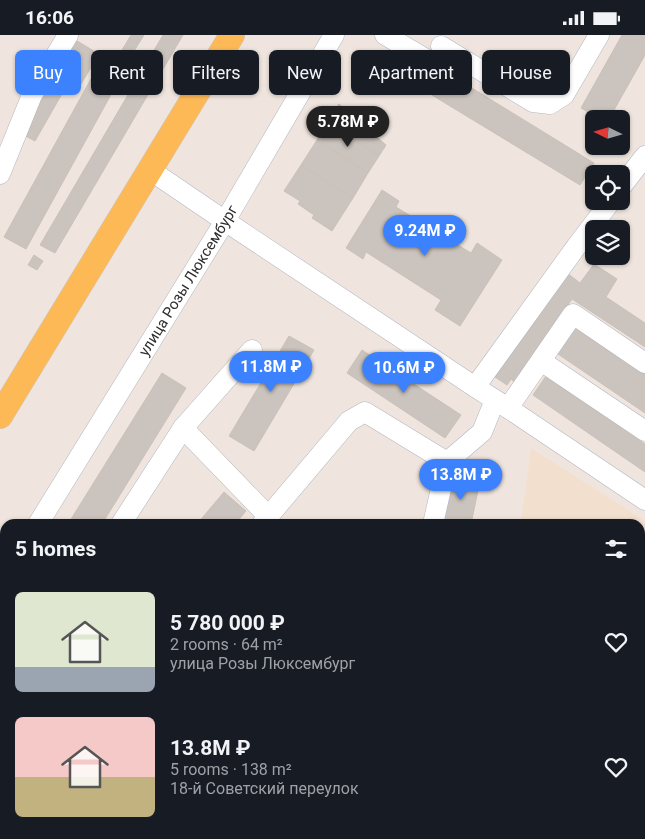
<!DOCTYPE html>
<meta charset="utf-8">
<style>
body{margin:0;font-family:Roboto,sans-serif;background:#20242c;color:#f1f3f6;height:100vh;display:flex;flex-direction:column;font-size:19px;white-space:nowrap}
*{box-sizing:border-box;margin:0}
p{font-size:16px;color:#9ea1a6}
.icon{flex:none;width:28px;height:28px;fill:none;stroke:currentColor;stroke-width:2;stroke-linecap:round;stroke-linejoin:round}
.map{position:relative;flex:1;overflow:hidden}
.sheet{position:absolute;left:0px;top:484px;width:645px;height:321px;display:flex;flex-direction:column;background:#171b24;border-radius:15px 15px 0 0;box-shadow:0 1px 4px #0004}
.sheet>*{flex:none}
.hud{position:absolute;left:15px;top:15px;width:615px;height:45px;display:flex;gap:10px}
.needle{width:32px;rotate:275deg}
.fabs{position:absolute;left:585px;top:75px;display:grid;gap:10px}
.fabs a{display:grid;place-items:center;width:45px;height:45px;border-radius:8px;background:#171b24;box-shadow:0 1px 4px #0004;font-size:25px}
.price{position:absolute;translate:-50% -42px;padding:0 11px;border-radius:18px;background:#3c82ff;color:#fff;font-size:16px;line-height:32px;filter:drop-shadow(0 1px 2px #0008)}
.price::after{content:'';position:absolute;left:50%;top:30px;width:15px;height:11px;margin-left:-8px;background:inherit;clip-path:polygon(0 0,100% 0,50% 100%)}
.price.current{background:#222;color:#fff}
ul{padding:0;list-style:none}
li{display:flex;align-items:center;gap:15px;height:125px;padding:0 15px}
li span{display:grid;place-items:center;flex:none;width:140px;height:100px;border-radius:8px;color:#555}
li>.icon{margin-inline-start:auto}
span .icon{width:60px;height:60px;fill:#fffc;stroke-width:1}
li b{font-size:21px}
h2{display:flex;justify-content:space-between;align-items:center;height:60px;padding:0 15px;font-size:21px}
.chip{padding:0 18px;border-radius:8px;background:#171b24;box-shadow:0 1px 4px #0004;font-size:18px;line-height:45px}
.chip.current{background:#3c82ff;color:#fff}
.status{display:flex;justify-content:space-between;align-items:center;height:35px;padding:0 25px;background:#171b24;direction:ltr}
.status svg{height:14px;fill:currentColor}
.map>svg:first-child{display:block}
</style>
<div class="status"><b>16:06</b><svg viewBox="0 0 49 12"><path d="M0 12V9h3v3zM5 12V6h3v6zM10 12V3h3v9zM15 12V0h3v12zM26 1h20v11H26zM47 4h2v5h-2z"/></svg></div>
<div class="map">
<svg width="645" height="804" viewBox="0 0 645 804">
<rect width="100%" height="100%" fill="#efe5de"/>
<path fill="#f2dfcd" d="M531,413l114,73v318h-211l3,-4h203v-311h-119z"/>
<path fill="#cbc3bd" stroke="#cbc1b7" d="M131,0h13l-13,21 -9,-6z
M163,0h20l-128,218 -15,-8z
M622,0h23v20l-36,64h-9l-19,-11z
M72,3l27,16 -18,30 -10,-6 -36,63 -17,-9z
M103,22l22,12 -99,180 -22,-12z
M441,34l153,94 -14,22 -153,-93z
M339,69l47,41 -7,11 -52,-33z
M327,88l52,33 -11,17 -51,-33z
M317,105l51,33 -15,25 -52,-33z
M301,130l52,33 -21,33 -20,-13 2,-3 -16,-11 2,-3 -16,-10z
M382,155l17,11 -3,6 75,46 6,-10 25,17 -42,66 -25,-16 6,-10 -75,-48 -3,7 -17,-11z
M34,220l9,6 -6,9 -9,-5z
M594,229l23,15 -11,18 39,26v24l-73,-48 -56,84 -16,-12 67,-98 13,10z
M573,289l72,48v41l-90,-61z
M289,301l25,14 -60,101 -25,-15z
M362,315l99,65 -16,23 -98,-65z
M501,332l13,8 -7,10 -12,-8z
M162,338l24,15 -84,136h-34z
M546,341l99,68v28l-112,-77z
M452,440l28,6 -9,43h-29z
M224,457l22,19 -11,13h-38z
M5,601v58l-5,8v-58z
M640,632l5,1v29l-5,-1z
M217,800h81l-1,4h-60z"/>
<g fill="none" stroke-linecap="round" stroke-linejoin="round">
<g stroke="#b2b7c1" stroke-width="21">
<g id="minor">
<path d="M385,0l46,27"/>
<path d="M441,11l92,56 17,2 14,-9 35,-60"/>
<path d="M150,135l75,51 250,166 33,21 137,92"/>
<path d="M0,139l32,-79 36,-60"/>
<path d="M621,152l24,-31"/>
<path d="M541,326l104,70"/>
<path d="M475,352l101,-140 35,-46"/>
<path d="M508,373l65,-94 72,49"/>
<path d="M183,393l85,88"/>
<path id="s1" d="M38,489l187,-303 109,-186"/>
<path d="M121,489l62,-96 69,-78"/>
<path d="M262,489l87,-103 16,-9 82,50"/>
<path d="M433,489l14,-62 35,-30 13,-32"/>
<path d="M0,549l5,-8"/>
<path d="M0,568l5,3"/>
<path d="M640,752h5"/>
<path d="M75,800l2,4"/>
<path d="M10,804l4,-4"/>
<path d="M353,804l1,-4"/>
</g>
</g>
<g stroke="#c8c8c8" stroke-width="26">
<path id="major" d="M0,381l232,-381"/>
</g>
<use href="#minor" stroke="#fff" stroke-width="20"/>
<use href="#major" stroke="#fdb956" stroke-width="25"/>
</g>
<g text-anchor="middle" stroke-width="4.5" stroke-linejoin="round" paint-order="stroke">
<g font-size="15" fill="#2d2d2d" stroke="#fff">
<text dy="5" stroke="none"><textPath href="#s1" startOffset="286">улица Розы Люксембург</textPath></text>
</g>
</g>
</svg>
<div class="fabs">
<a><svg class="needle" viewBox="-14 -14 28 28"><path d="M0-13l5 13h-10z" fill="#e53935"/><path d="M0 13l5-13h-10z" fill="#9ea1a6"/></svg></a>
<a><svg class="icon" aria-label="locate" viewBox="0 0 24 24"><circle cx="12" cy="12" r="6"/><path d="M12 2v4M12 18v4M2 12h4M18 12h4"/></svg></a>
<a><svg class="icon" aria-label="layers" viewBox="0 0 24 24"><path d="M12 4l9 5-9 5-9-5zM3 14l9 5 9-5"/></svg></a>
</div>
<b class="price current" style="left:348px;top:113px">5.78M ₽</b>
<b class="price" style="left:425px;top:222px">9.24M ₽</b>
<b class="price" style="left:271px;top:358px">11.8M ₽</b>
<b class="price" style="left:404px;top:359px">10.6M ₽</b>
<b class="price" style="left:461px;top:466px">13.8M ₽</b>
<div class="hud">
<a class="chip current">Buy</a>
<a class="chip">Rent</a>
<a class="chip">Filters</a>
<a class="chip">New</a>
<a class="chip">Apartment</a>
<a class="chip">House</a>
</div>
<section class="sheet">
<h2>5 homes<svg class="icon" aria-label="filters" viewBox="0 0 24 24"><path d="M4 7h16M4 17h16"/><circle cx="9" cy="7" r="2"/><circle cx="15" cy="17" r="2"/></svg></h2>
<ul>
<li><span style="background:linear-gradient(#dfe7d0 75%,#9aa5b1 0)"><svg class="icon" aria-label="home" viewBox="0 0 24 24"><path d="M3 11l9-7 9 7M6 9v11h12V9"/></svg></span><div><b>5 780 000 ₽</b><p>2 rooms · 64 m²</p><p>улица Розы Люксембург</p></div><svg class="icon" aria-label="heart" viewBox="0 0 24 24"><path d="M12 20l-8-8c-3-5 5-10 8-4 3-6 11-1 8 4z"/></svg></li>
<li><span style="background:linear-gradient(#f6c9c9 60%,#c2b280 0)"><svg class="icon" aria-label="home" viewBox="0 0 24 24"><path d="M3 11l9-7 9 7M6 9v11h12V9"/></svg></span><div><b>13.8M ₽</b><p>5 rooms · 138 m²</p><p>18-й Советский переулок</p></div><svg class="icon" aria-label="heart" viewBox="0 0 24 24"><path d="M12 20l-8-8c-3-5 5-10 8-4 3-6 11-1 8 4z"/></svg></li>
</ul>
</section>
</div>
